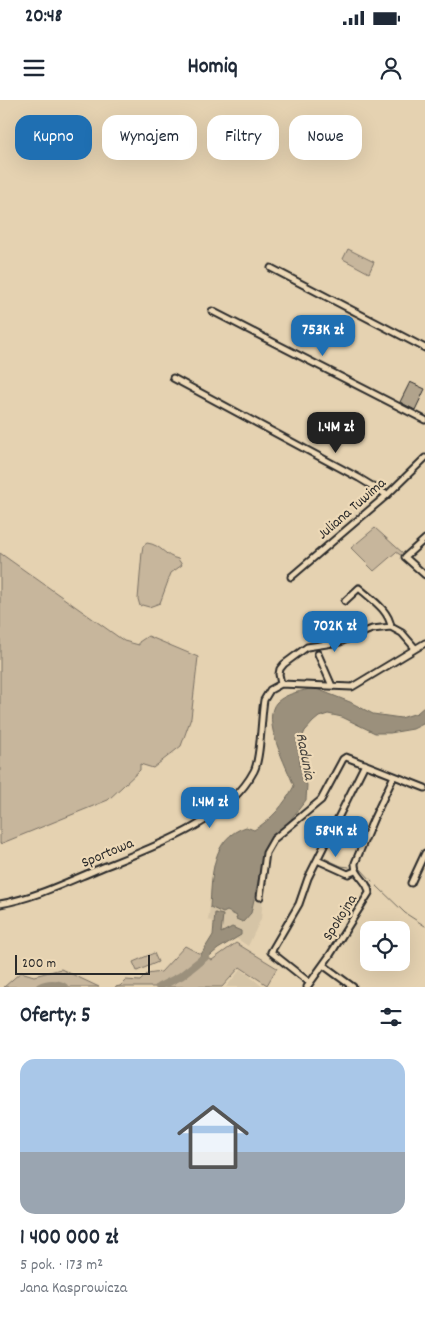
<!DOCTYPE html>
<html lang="pl">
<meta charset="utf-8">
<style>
body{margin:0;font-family:Dekko,sans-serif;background:#f6f6f7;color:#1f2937;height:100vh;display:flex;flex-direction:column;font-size:19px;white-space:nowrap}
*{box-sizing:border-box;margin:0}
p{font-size:16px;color:#747a83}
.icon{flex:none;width:28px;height:28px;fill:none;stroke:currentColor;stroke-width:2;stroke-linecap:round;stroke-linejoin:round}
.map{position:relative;height:887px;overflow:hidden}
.sheet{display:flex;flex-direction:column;background:#fff;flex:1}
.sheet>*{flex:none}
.top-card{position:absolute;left:15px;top:15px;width:395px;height:45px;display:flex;gap:10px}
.tools{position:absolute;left:360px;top:821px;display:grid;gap:10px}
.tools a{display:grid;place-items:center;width:50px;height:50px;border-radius:10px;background:#fff;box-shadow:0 5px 20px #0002;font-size:25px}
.scale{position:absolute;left:15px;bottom:12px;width:135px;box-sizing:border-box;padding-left:5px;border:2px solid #2b2b2b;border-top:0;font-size:14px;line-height:18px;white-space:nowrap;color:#2b2b2b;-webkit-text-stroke:4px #edd9b7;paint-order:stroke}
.price{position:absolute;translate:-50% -42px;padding:0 11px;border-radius:10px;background:#1f6fb2;color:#fff;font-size:16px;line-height:32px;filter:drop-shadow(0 1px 2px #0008)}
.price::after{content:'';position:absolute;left:50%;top:30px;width:15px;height:11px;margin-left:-8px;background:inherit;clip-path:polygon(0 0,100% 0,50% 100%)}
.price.active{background:#222;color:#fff}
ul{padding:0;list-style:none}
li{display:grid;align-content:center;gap:10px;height:265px;padding:0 20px}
li span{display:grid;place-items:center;height:155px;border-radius:15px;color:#555}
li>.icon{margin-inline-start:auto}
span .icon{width:90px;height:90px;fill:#fffc;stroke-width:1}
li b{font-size:21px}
h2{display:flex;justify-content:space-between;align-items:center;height:60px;padding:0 20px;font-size:21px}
.tag{padding:0 18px;border-radius:15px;background:#fff;box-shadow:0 5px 20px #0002;font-size:18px;line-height:45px}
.tag.active{background:#1f6fb2;color:#fff}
.status{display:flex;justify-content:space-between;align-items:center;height:35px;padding:0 25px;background:#fff;direction:ltr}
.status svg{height:14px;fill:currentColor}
header{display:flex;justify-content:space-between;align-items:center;height:65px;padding:0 20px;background:#fff;font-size:22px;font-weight:800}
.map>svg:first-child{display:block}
</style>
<div class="status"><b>20:48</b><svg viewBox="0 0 49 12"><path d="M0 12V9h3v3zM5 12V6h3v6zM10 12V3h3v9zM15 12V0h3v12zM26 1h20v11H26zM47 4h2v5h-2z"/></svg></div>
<header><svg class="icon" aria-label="menu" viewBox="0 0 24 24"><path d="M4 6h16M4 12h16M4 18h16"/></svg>Homiq<svg class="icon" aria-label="person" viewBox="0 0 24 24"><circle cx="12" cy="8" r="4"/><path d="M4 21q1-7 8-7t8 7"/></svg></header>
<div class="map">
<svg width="425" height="887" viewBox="0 0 425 887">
<rect width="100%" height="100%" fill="#e5d2b1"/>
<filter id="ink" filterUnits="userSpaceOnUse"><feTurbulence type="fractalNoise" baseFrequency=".02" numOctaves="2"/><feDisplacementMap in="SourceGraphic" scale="10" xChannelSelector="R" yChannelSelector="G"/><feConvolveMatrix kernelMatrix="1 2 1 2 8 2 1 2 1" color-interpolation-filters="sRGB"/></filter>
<g filter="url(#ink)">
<path fill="#d5c4a6" d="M253,795l10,2 -2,22 -13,27 -12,-8 5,-3v-3l-9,-4 -12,5 -5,-19 -1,8 -6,-2 2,-13 36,10z
M241,869l22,18h-37z"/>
<path fill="#c7b69c" stroke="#797064" d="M348,149l26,13 -5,11 -26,-14z
M375,428l29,26 -2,2 -6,-4 -22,19 -23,-23z
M147,443c15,2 17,13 31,16l4,6 -11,8 -11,30 -11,4 -7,-2 -2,1 -2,-7 4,-47 1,-6z
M0,453l124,88 15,4v-3l9,-6 50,21 -7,61 -10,28 -28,22 -13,-4v6l-32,30 -108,44z
M236,843l41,25 -10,17 -27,-18 -18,20h-107l5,-1 6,-6 14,1 7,-7 14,-2 24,-26 27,14z
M154,853l4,9 -21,9 -4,-9z
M61,869l38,18h-95l17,-15 13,4z"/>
<path fill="#9b907c" stroke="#6e685c" d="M314,588l36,14 23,12 28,4 16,-5 8,-7v17l-12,6 -23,4h-15l-33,-16 -14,-3 -9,3 -6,5 -8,9 -5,11v24l7,19 -1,15 -18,23 -22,22 -15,68 -8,9 -7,-3 1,-3 -10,-5 -4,2 -13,-6c2,-31 1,-69 36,-80l8,3c19,-12 29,-24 40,-44 -7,-19 -34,-67 -17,-84 10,-9 25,-11 37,-14z
M215,813l8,2 -2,18 11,-6 9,4v4l-23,14 -18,15 -3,-3 16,-26z"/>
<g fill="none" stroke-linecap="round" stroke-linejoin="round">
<path stroke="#6e685c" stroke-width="1" d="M322,757l19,9 8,1
M358,766l14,15
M377,786l28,27 20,13"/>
<path stroke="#9b907c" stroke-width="8" d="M40,887c7,-4 18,-4 24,0
M159,887l22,-11 24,-19"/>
</g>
<path fill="#b1a38c" stroke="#2b2b2b" d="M410,282l15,7 -10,21 -15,-8z"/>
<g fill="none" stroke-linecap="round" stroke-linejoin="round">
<g stroke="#2b2b2b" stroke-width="9">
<path id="street" d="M271,168l154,80
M212,211l213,109
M173,278l186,100 28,17
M425,439l-20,18 20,18
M291,477l96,-82 38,-37
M345,501l14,-13c12,11 30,22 32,39l11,6 13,15
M318,554l14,32
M281,584l-2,-10 1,-5 4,-5 23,-17 33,-5 32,-13 19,-2
M317,760l31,14 7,-3
M411,783l14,-30
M260,797l6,-44 8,-14 47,-39 22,-41 3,-2 79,31
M0,804c34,-6 65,-21 96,-34 52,-21 131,-47 158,-99 7,-13 7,-54 10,-71l6,-10 11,-6 71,3 73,-44
M323,865l30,22
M310,883l-39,-31 28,-48 9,-26 57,-114
M307,887l23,-32 39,-62c0,-12 -15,-17 -14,-30l18,-43 21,-44"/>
</g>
<use href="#street" stroke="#edd9b7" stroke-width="5"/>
</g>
</g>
<g text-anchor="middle" stroke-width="4.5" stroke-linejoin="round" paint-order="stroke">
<g font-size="15" fill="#2b2b2b" stroke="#edd9b7">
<text transform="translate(351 408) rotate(-41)" y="5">Juliana Tuwima</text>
<text transform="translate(107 752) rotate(-23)" y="5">Sportowa</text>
<text transform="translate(339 817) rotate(-58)" y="5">Spokojna</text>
</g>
<g font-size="16" font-style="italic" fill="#47443f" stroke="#edd9b7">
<text transform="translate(307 656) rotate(79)" y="6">Radunia</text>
</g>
</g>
</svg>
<div class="tools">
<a><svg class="icon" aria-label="locate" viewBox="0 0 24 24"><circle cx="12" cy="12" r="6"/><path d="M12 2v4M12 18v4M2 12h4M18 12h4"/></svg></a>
</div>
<div class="scale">200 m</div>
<b class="price" style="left:323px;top:257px">753K zł</b>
<b class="price active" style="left:336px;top:354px">1.4M zł</b>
<b class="price" style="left:335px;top:553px">702K zł</b>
<b class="price" style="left:210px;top:729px">1.4M zł</b>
<b class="price" style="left:336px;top:758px">584K zł</b>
<div class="top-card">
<a class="tag active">Kupno</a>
<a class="tag">Wynajem</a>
<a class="tag">Filtry</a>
<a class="tag">Nowe</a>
</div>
</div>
<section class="sheet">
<h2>Oferty: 5<svg class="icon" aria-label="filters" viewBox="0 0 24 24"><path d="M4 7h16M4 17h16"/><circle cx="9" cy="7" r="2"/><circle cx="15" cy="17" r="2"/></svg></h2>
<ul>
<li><span style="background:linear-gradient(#a9c7e8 60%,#9aa5b1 0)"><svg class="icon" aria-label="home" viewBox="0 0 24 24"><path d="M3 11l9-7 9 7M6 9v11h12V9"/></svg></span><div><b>1 400 000 zł</b><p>5 pok. · 173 m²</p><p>Jana Kasprowicza</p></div></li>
</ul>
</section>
